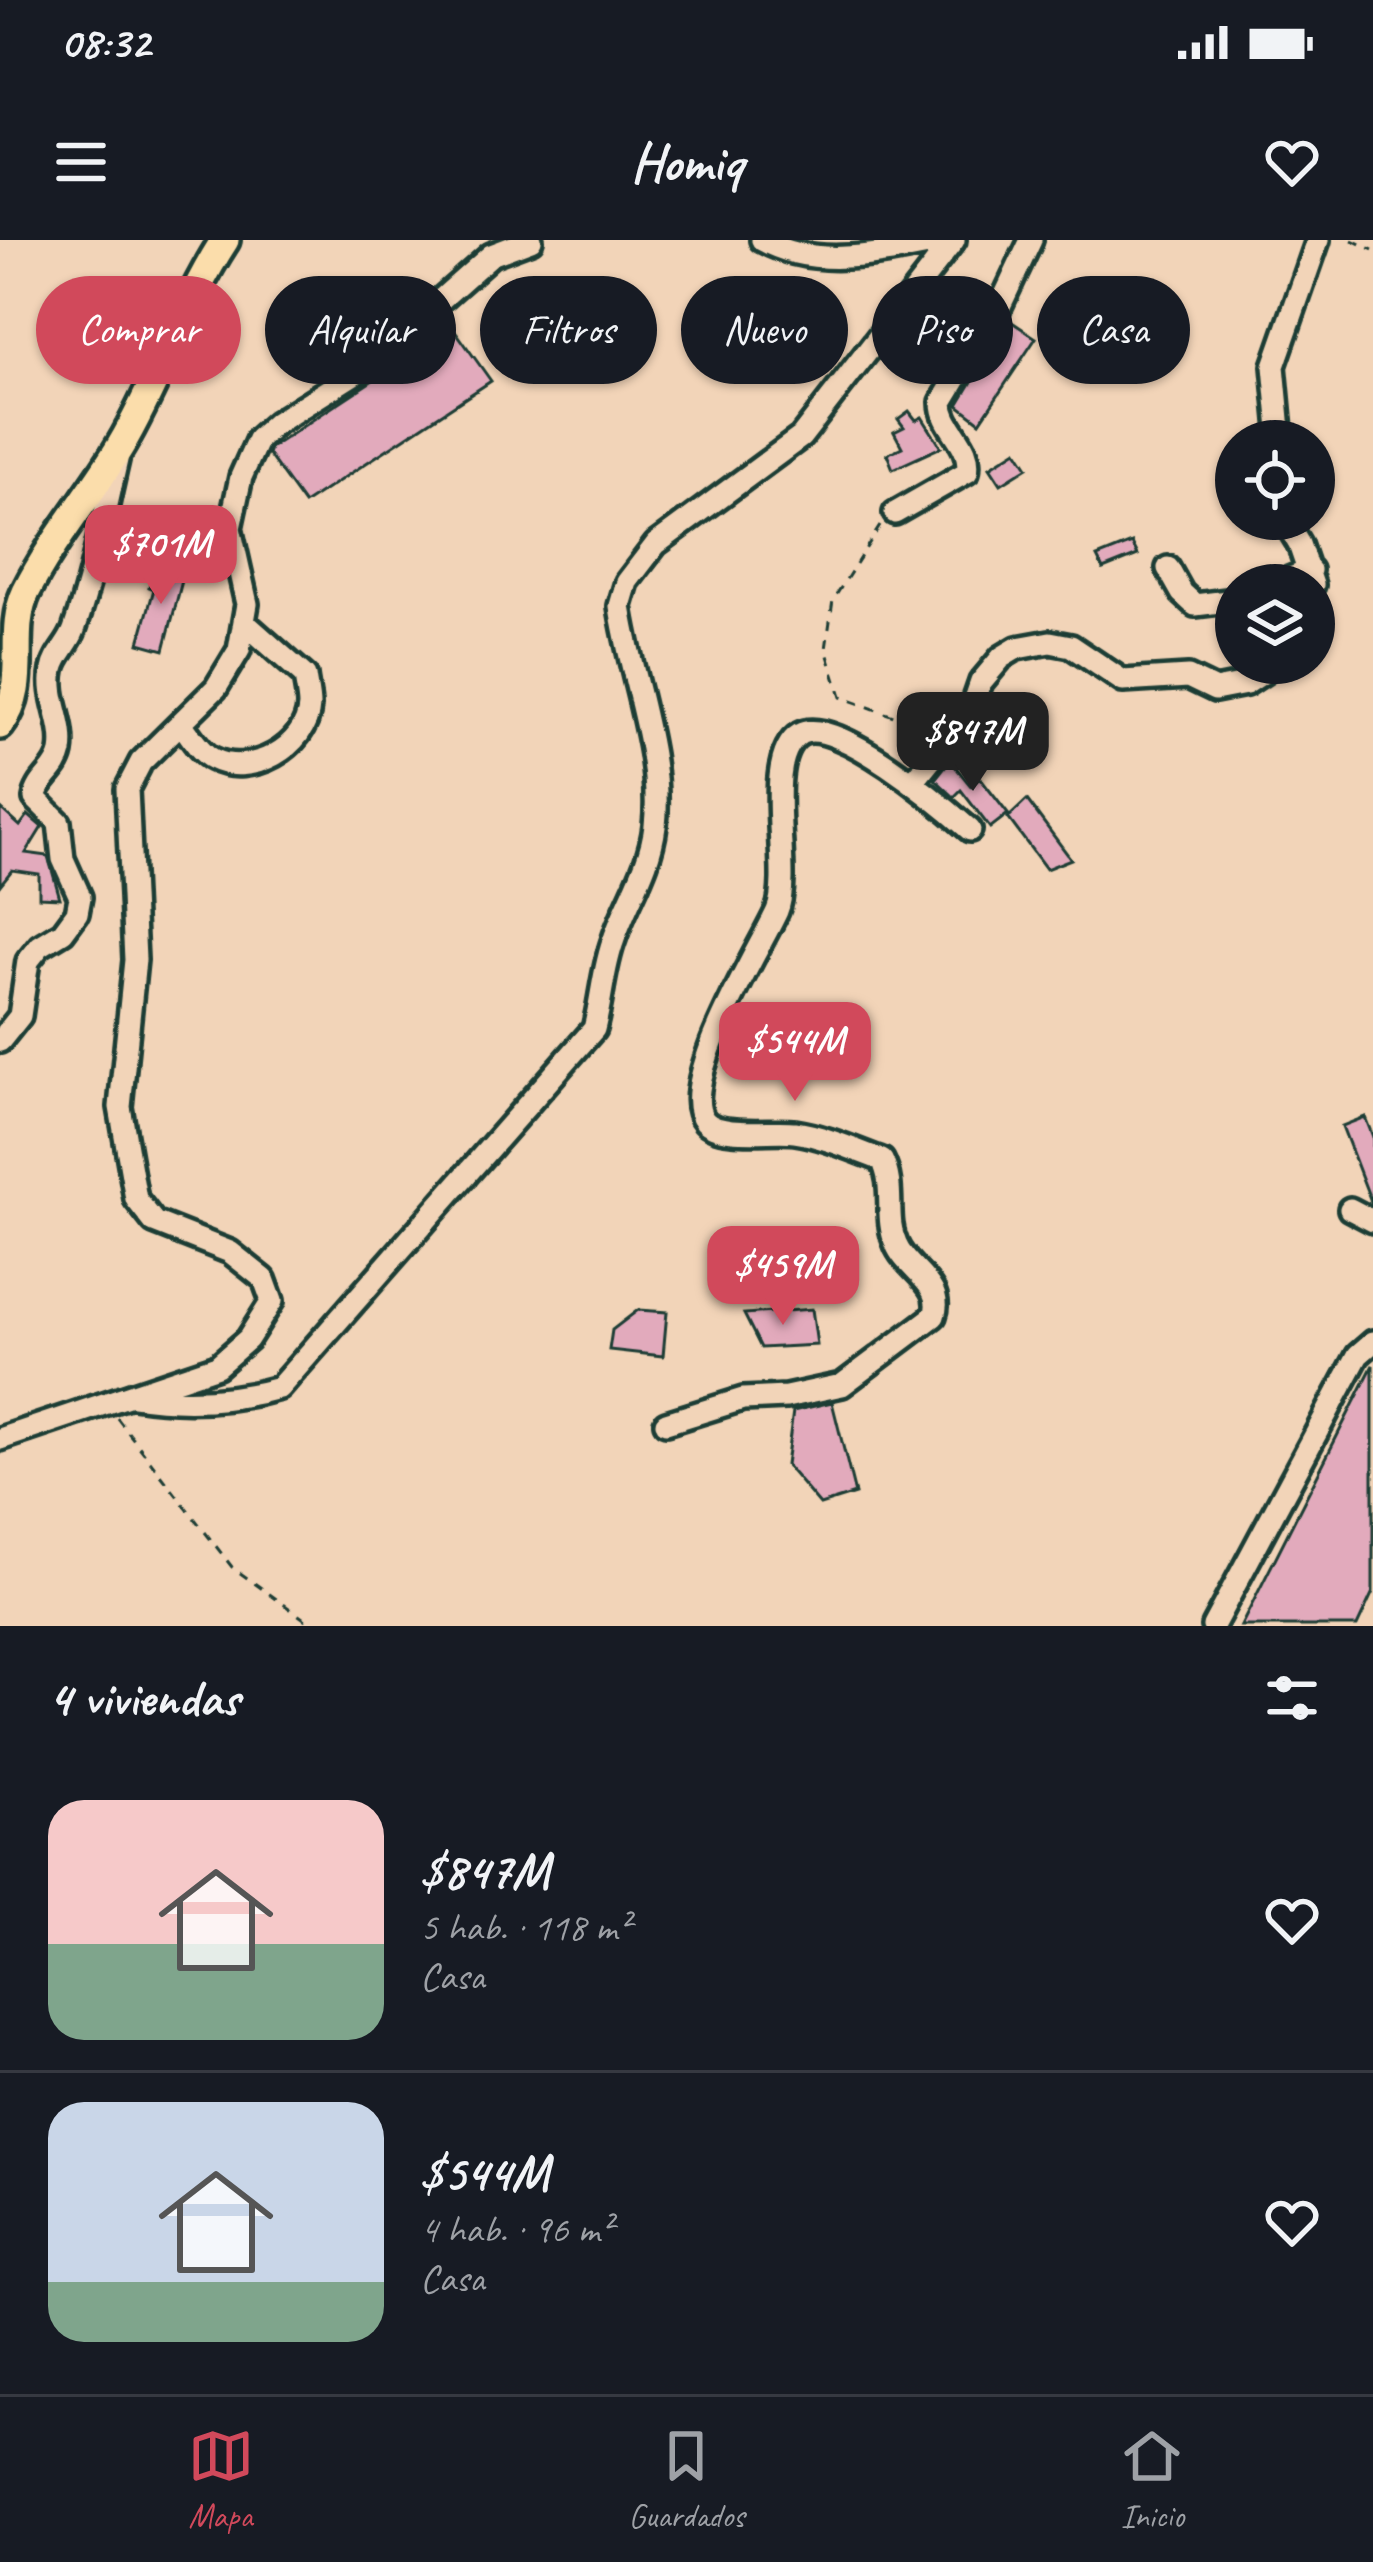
<!DOCTYPE html>
<html lang="es">
<meta charset="utf-8">
<style>
body{margin:0;font-family:Caveat,sans-serif;background:#20242c;color:#f1f3f6;height:100vh;display:flex;flex-direction:column;font-size:45px;white-space:nowrap}
*{box-sizing:border-box;margin:0}
p{font-size:39px;color:#9ea1a6}
.icon{flex:none;width:66px;height:66px;fill:none;stroke:currentColor;stroke-width:2;stroke-linecap:round;stroke-linejoin:round}
.map{position:relative;height:1386px;overflow:hidden}
.panel{display:flex;flex-direction:column;background:#171b24;flex:1}
.panel>*{flex:none}
.banner{position:absolute;left:36px;top:36px;width:1302px;height:108px;display:flex;gap:24px}
.fabs{position:absolute;left:1215px;top:180px;display:grid;gap:24px}
.fabs a{display:grid;place-items:center;width:120px;height:120px;border-radius:50%;background:#171b24;box-shadow:0 3px 9px #0004;font-size:60px}
.price{position:absolute;translate:-50% -102px;padding:0 27px;border-radius:24px;background:#d1495b;color:#fff;font-size:39px;line-height:78px;filter:drop-shadow(0 3px 6px #0008)}
.price::after{content:'';position:absolute;left:50%;top:72px;width:36px;height:27px;margin-left:-18px;background:inherit;clip-path:polygon(0 0,100% 0,50% 100%)}
.price.current{background:#222;color:#fff}
ul{padding:0;list-style:none}
li{display:flex;align-items:center;gap:36px;height:300px;padding:0 48px}
li+li{border-top:3px solid #363941}
li span{display:grid;place-items:center;flex:none;width:336px;height:240px;border-radius:36px;color:#555}
li>.icon{margin-inline-start:auto}
span .icon{width:144px;height:144px;fill:#fffc;stroke-width:1}
li b{font-size:51px}
h2{display:flex;justify-content:space-between;align-items:center;height:144px;padding:0 48px;font-size:51px}
.tag{padding:0 42px;border-radius:54px;background:#171b24;box-shadow:0 3px 9px #0004;font-size:42px;line-height:108px}
.tag.current{background:#d1495b;color:#fff}
.status{display:flex;justify-content:space-between;align-items:center;height:84px;padding:0 60px;background:#171b24;direction:ltr}
.status svg{height:33px;fill:currentColor}
header{display:flex;justify-content:space-between;align-items:center;height:156px;padding:0 48px;background:#171b24;font-size:54px;font-weight:700}
.menu{display:flex;justify-content:space-around;align-items:center;height:168px;border-top:3px solid #363941;background:#171b24;font-size:33px;color:#9ea1a6}
.menu a{display:grid;justify-items:center;gap:6px}
.menu .current{color:#d1495b}
.map>svg:first-child{display:block}
</style>
<div class="status"><b>08:32</b><svg viewBox="0 0 49 12"><path d="M0 12V9h3v3zM5 12V6h3v6zM10 12V3h3v9zM15 12V0h3v12zM26 1h20v11H26zM47 4h2v5h-2z"/></svg></div>
<header><svg class="icon" aria-label="menu" viewBox="0 0 24 24"><path d="M4 6h16M4 12h16M4 18h16"/></svg>Homiq<svg class="icon" aria-label="heart" viewBox="0 0 24 24"><path d="M12 20l-8-8c-3-5 5-10 8-4 3-6 11-1 8 4z"/></svg></header>
<div class="map">
<svg width="1373" height="1386" viewBox="0 0 1373 1386">
<rect width="100%" height="100%" fill="#f2d4b8"/>
<filter id="ink" filterUnits="userSpaceOnUse"><feTurbulence type="fractalNoise" baseFrequency=".00833" numOctaves="2"/><feDisplacementMap in="SourceGraphic" scale="24" xChannelSelector="R" yChannelSelector="G"/><feConvolveMatrix kernelMatrix="1 2 1 2 8 2 1 2 1" color-interpolation-filters="sRGB"/></filter>
<g filter="url(#ink)">
<path fill="#e2aabc" stroke="#1f3d34" stroke-width="3" d="M447,79l44,62 -187,123 -36,-50 2,-6 103,-68z
M1009,80l27,18 -56,84 -22,-17z
M909,171l7,9 6,-3 19,30 -48,22 -6,-15 15,-7 -8,-15 10,-5 -6,-8z
M1017,210l11,17 -27,17 -11,-17z
M1132,303l6,12 -35,14 -6,-12z
M156,325l28,8 -20,77 -25,-7 15,-54 -5,-2z
M950,520l21,26 9,-8 28,36 -18,14 -29,-38 -7,7 -3,-3 -16,-15z
M1027,560l44,59 -25,10 -38,-51z
M0,568l20,18 8,-11 14,12 -16,26 22,3 12,42 -21,-1v-23l-27,-4 -12,15z
M1365,877l8,20 -1,67 -30,-78z
M812,1069l5,36 -56,3 -17,-34z
M638,1070l29,2 -4,44 -54,-6 3,-20z
M1373,1125v227l-16,34h-116z
M832,1162l23,92 -35,11 -34,-40 7,-54z"/>
<g fill="none" stroke-linecap="round" stroke-linejoin="round">
<g stroke="#1f3d34" stroke-width="30">
<path id="minor" d="M762,0c59,33 129,11 192,0
M1281,201l-7,-75 44,-126
M895,273l72,-41c6,-29 -25,-43 -25,-70l58,-96 31,-66
M1284,279l15,25 14,41
M1168,328l14,25 13,12 41,-5
M1275,345l35,-15
M1314,364v15
M181,483c9,12 19,30 32,36 37,19 94,-12 96,-53 0,-10 -3,-21 -4,-30l-60,-53
M913,542l58,-71 10,-29 21,-25 15,-9 33,-6 21,4 52,35 65,-4 27,13 31,-6 32,-21
M0,801l20,-25 8,-55 12,-15 23,-14 14,-19 3,-16 -17,-38 -4,-37 -24,-24c3,-19 22,-26 26,-46 5,-28 -14,-54 -8,-82 2,-14 16,-26 21,-40 19,-55 30,-114 43,-170
M1350,969l23,12
M133,1156c51,8 97,6 146,-8l315,-359c8,-30 9,-61 20,-90 13,-39 36,-71 41,-113 8,-72 -25,-149 -35,-220l7,-24 29,-38 145,-107 153,-197
M666,1183l77,-24 43,-2 56,-12 92,-69c12,-31 -28,-46 -38,-72 -12,-27 0,-57 -14,-84 -27,-10 -59,-24 -87,-28 -22,-3 -75,6 -90,-11 -31,-35 56,-174 72,-210 17,-40 -18,-152 23,-177 35,-20 144,73 170,96
M0,1199l217,-73 31,-27 24,-38 -8,-22 -34,-27 -76,-30 -18,-23 -16,-92 15,-147 -8,-171 14,-27 75,-74 23,-38 8,-46 -17,-76 11,-51 17,-38 18,-16 89,-56 126,-112 40,-15
M1213,1386l145,-271 15,-13"/>
</g>
<g stroke="#1f3d34" stroke-width="36">
<path id="major" d="M0,485c31,-40 6,-90 26,-133 26,-52 65,-97 95,-147 39,-66 62,-141 104,-205"/>
</g>
<path stroke="#1f3d34" stroke-width="3" stroke-dasharray="9 9" stroke-linecap="butt" d="M1352,0l21,10
M880,286l-47,74 -7,49 15,48 61,22 29,15
M117,1178l115,149 82,59"/>
<use href="#minor" stroke="#f2d4b8" stroke-width="21"/>
<use href="#major" stroke="#fbddab" stroke-width="27"/>
</g>
</g>
</svg>
<div class="fabs">
<a><svg class="icon" aria-label="locate" viewBox="0 0 24 24"><circle cx="12" cy="12" r="6"/><path d="M12 2v4M12 18v4M2 12h4M18 12h4"/></svg></a>
<a><svg class="icon" aria-label="layers" viewBox="0 0 24 24"><path d="M12 4l9 5-9 5-9-5zM3 14l9 5 9-5"/></svg></a>
</div>
<b class="price" style="left:161px;top:367px">$701M</b>
<b class="price current" style="left:973px;top:554px">$847M</b>
<b class="price" style="left:795px;top:864px">$544M</b>
<b class="price" style="left:783px;top:1088px">$459M</b>
<div class="banner">
<a class="tag current">Comprar</a>
<a class="tag">Alquilar</a>
<a class="tag">Filtros</a>
<a class="tag">Nuevo</a>
<a class="tag">Piso</a>
<a class="tag">Casa</a>
</div>
</div>
<section class="panel">
<h2>4 viviendas<svg class="icon" aria-label="filters" viewBox="0 0 24 24"><path d="M4 7h16M4 17h16"/><circle cx="9" cy="7" r="2"/><circle cx="15" cy="17" r="2"/></svg></h2>
<ul>
<li><span style="background:linear-gradient(#f6c9c9 60%,#7fa58c 0)"><svg class="icon" aria-label="home" viewBox="0 0 24 24"><path d="M3 11l9-7 9 7M6 9v11h12V9"/></svg></span><div><b>$847M</b><p>5 hab. · 118 m²</p><p>Casa</p></div><svg class="icon" aria-label="heart" viewBox="0 0 24 24"><path d="M12 20l-8-8c-3-5 5-10 8-4 3-6 11-1 8 4z"/></svg></li>
<li><span style="background:linear-gradient(#c9d6e8 75%,#7fa58c 0)"><svg class="icon" aria-label="home" viewBox="0 0 24 24"><path d="M3 11l9-7 9 7M6 9v11h12V9"/></svg></span><div><b>$544M</b><p>4 hab. · 96 m²</p><p>Casa</p></div><svg class="icon" aria-label="heart" viewBox="0 0 24 24"><path d="M12 20l-8-8c-3-5 5-10 8-4 3-6 11-1 8 4z"/></svg></li>
</ul>
</section>
<nav class="menu">
<a class="current"><svg class="icon" aria-label="map" viewBox="0 0 24 24"><path d="M3 6l6-2 6 2 6-2v14l-6 2-6-2-6 2zM9 4v14M15 6v14"/></svg>Mapa</a>
<a><svg class="icon" aria-label="saved" viewBox="0 0 24 24"><path d="M7 4h10v16l-5-4-5 4z"/></svg>Guardados</a>
<a><svg class="icon" aria-label="home" viewBox="0 0 24 24"><path d="M3 11l9-7 9 7M6 9v11h12V9"/></svg>Inicio</a>
</nav>
